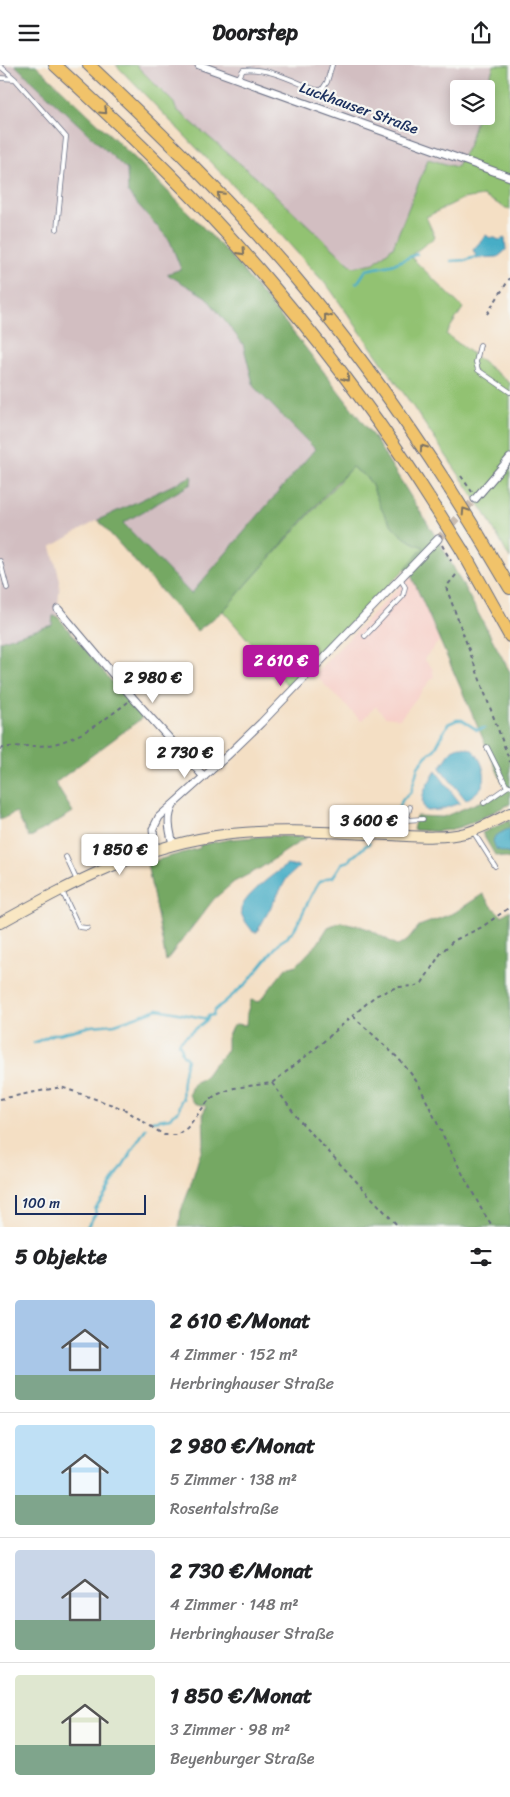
<!DOCTYPE html>
<html lang="de">
<meta charset="utf-8">
<style>
body{margin:0;font-family:Sriracha,sans-serif;background:#f6f6f6;color:#202124;height:100vh;display:flex;flex-direction:column;font-size:19px;white-space:nowrap}
*{box-sizing:border-box;margin:0}
p{font-size:16px;color:#757577}
.icon{flex:none;width:28px;height:28px;fill:none;stroke:currentColor;stroke-width:2;stroke-linecap:round;stroke-linejoin:round}
.map{position:relative;height:1162px;overflow:hidden}
.panel{display:flex;flex-direction:column;background:#fff;flex:1}
.panel>*{flex:none}
.tools{position:absolute;left:450px;top:15px;display:grid;gap:10px}
.tools a{display:grid;place-items:center;width:45px;height:45px;border-radius:5px;background:#fff;box-shadow:0 2px 12px #0003;font-size:25px}
.scale{position:absolute;left:15px;bottom:12px;width:131px;box-sizing:border-box;padding-left:5px;border:2px solid #1b2f5e;border-top:0;font-size:14px;line-height:18px;white-space:nowrap;color:#1b2f5e;-webkit-text-stroke:4px #f6f6f2;paint-order:stroke}
.price{position:absolute;translate:-50% -42px;padding:0 11px;border-radius:5px;background:#fff;color:#222;font-size:16px;line-height:32px;filter:drop-shadow(0 1px 2px #0008)}
.price::after{content:'';position:absolute;left:50%;top:30px;width:15px;height:11px;margin-left:-8px;background:inherit;clip-path:polygon(0 0,100% 0,50% 100%)}
.price.on{background:#b5179e;color:#fff}
ul{padding:0;list-style:none}
li{display:flex;align-items:center;gap:15px;height:125px;padding:0 15px}
li+li{border-top:1px solid #e0e0e0}
li span{display:grid;place-items:center;flex:none;width:140px;height:100px;border-radius:5px;color:#555}
li>.icon{margin-inline-start:auto}
span .icon{width:60px;height:60px;fill:#fffc;stroke-width:1}
li b{font-size:21px}
h2{display:flex;justify-content:space-between;align-items:center;height:60px;padding:0 15px;font-size:21px}
header{display:flex;justify-content:space-between;align-items:center;height:65px;padding:0 15px;background:#fff;font-size:22px;font-weight:700}
.map>svg:first-child{display:block}
</style>
<header><svg class="icon" aria-label="menu" viewBox="0 0 24 24"><path d="M4 6h16M4 12h16M4 18h16"/></svg>Doorstep<svg class="icon" aria-label="share" viewBox="0 0 24 24"><path d="M12 15V3M7 8l5-5 5 5M5 13v7h14v-7"/></svg></header>
<div class="map">
<svg width="510" height="1162" viewBox="0 0 510 1162">
<rect width="100%" height="100%" fill="#f6f6f2"/>
<filter id="ink" filterUnits="userSpaceOnUse"><feTurbulence type="fractalNoise" baseFrequency=".02" numOctaves="2"/><feDisplacementMap in="SourceGraphic" scale="10" xChannelSelector="R" yChannelSelector="G"/><feConvolveMatrix kernelMatrix="1 2 1 2 8 2 1 2 1" color-interpolation-filters="sRGB"/></filter>
<filter id="wash" filterUnits="userSpaceOnUse"><feTurbulence type="fractalNoise" baseFrequency=".0096" numOctaves="4" result="noise"/><feDisplacementMap in="SourceGraphic" scale="20" xChannelSelector="R" yChannelSelector="G"/><feGaussianBlur stdDeviation="1.12" result="paint"/><feColorMatrix in="noise" values="0 0 0 0 0 0 0 0 0 0 0 0 0 0 0 0 0 1.4 0 .05"/><feComposite in="paint" operator="in"/></filter>
<g filter="url(#wash)">
<rect width="100%" height="100%" fill="#f4dfc4"/>
<path fill="#f7d0c9" d="M411,510l28,66 -15,18 8,9 2,8 -34,43 -15,-2 -9,-11 -15,15 -47,-47z"/>
<path fill="#d2bec1" d="M0,0h15l112,105 1,23 42,48 12,28 -15,5 39,23 37,47 11,43 61,62 -124,145 -68,-71 68,-39 -93,36 -47,27 9,33 -2,27 -1,9h-4v9l-53,16z
M136,0h358l-8,24h-27v27h18l-9,31 -12,20 -28,-8 -35,88 -19,16 -21,4 -95,-88 -82,-70 -2,-6z"/>
<path fill="#92c272" stroke="#567868" d="M116,0h20l38,38 2,6 82,70 95,88 21,-4 19,-16 35,-88 28,8 12,-20 9,-31h9v-27l8,-24h16v145l-27,-14 -21,3 -36,18 9,20 -25,19 53,52 -17,26 64,49v176l-25,-46 -78,-115 -77,-109 -49,-54z
M352,402c5,4 12,8 16,12 5,6 7,15 10,22 9,22 23,39 46,46l-18,21 -118,118 -65,-75z"/>
<path fill="#75a864" stroke="#486c61" d="M15,0h21l104,98 90,92 71,87 72,94 71,114 66,122v132c-22,10 -45,25 -69,27 -9,1 -19,-1 -28,-1l3,-14 27,1 63,-26 -95,-216 -5,-7 18,-21c-23,-7 -37,-24 -46,-46 -3,-7 -5,-16 -10,-22 -4,-4 -11,-8 -16,-12l-17,17 -112,127 -26,20 -99,-111 94,-44 -1,8 -68,39 68,71 124,-145 -61,-62 -11,-43 -37,-47 -39,-23 14,-5 -11,-28 -42,-48 -1,-23z
M53,551h4l85,102 -87,65 18,29 -44,26 -13,-26 -16,8v-179l52,-16z
M510,755v39l-15,-4 -13,-22z
M269,771l38,1 -48,32 -25,13 -20,17 -48,62 -19,-98 53,-15v-3l31,-6z
M483,829l6,9 13,13 8,-6v317h-331l2,-16 8,-21 15,-49 -1,-28 3,-6 -2,-2c-8,0 -13,-3 -15,-11l4,-11 7,-3 6,-5 7,-10 11,-11 3,-5v-11l5,-11 4,-3 10,1 1,-12 4,-13 8,2 27,-34 11,-3 21,-22 10,-16 12,-5 17,3 14,5 27,16 10,-6 11,-14 35,-13z"/>
<path fill="#47adc6" stroke="#316e92" d="M486,170l4,3 3,-1 6,3 6,-2 1,12 -8,7 -21,1 -4,-8c4,-5 8,-9 13,-15z
M458,682c7,0 14,1 18,7 6,7 11,22 7,30 -3,7 -11,12 -17,16l-26,-32 12,-18z
M436,706l24,32 -21,7 -13,1c-10,-13 3,-29 10,-40z
M510,763v26l-14,-5 -3,-8 2,-5z
M287,800l5,1 4,-1 3,2 -12,11 -30,54h-4c-3,-5 -11,-13 -12,-20 -2,-13 35,-40 46,-47z"/>
<g fill="none" stroke-linecap="round" stroke-linejoin="round">
<path stroke="#47adc6" stroke-width="2.5" d="M451,196l15,-1 10,-3
M356,218l2,-1 8,-12 25,-5 26,-11
M387,756l10,-11 6,-11 8,-7 7,-25 8,-11 9,-7 13,-25 9,-4h5l15,10 8,-2
M34,978l19,-9h6l32,-8 24,-2 43,-15 50,10
M152,1056l18,-3 3,-4 6,-3 2,-11 2,-1c-2,-10 1,-28 4,-40l-6,-7 1,-3 -3,-5 1,-3 28,-22v-3l5,-1 1,-4 33,-28 33,-41 8,-5c1,-5 5,-5 7,-9 9,-15 14,-31 24,-46 4,-2 9,-5 14,-5l9,-14 7,-2 2,-4 4,-2 14,-12
M87,1162l9,-14 -1,-4 9,-13 42,-68"/>
</g>
</g>
<g filter="url(#ink)">
<g fill="none" stroke-linecap="round" stroke-linejoin="round">
<path stroke="#c9bcb0" stroke-width="7" stroke-dasharray="7 3.5" stroke-linecap="butt" d="M438,474l37,-40"/>
<g stroke="#676d82" stroke-width="5.5">
<path id="service" d="M0,1l15,13 51,58 -9,92
M0,13l15,1
M238,14l5,-9c25,-3 50,11 73,20h6l5,-8 5,-17
M480,280l-4,17 2,8 32,22
M0,496l7,27
M365,571l38,-40 2,-9 -5,-9
M487,682l20,40 3,-1
M484,738l23,-16
M406,755l4,-13
M348,765l4,-3 2,-15
M474,768l21,33
M396,770l2,-7 8,-8 17,-1
M66,792l11,24
M62,826l17,36 8,1"/>
</g>
<g stroke="#676d82" stroke-width="9">
<path id="minor" d="M199,0l311,112
M475,434l35,-41
M58,544l75,89 71,79
M173,779c-3,-12 -7,-26 0,-38
M155,785l-2,-21 6,-12 68,-61 34,-33 177,-184"/>
</g>
<g stroke="#676d82" stroke-width="12">
<path id="secondary" d="M0,858c76,-42 143,-79 231,-89 52,-6 107,-1 159,1 24,1 51,4 75,-2 16,-4 30,-12 45,-20"/>
</g>
<g stroke="#676d82" stroke-width="14">
<path id="motorway" d="M55,0c77,71 154,144 221,225 57,68 111,141 159,217
M89,0c71,67 141,135 204,210 57,67 109,139 157,214
M478,469l32,54
M462,485l48,86"/>
</g>
<path stroke="#676d82" stroke-width="2" stroke-dasharray="4 4" stroke-linecap="butt" d="M487,249l23,-36
M461,411l11,16
M442,480l9,16
M456,510l-10,12 64,175
M0,684c18,-5 36,-1 54,-5 28,-7 52,-25 74,-42
M353,951l44,41 12,14 10,14 33,69 31,58 10,15
M272,1018l27,37 100,107
M0,1034l61,-12 63,22 40,26h13l10,-7 22,-28 7,-5 18,-7 38,-5 43,-34 60,-53 22,-9 19,-1 6,-3 19,-30 12,-12 29,-14 28,-20"/>
<use href="#service" stroke="#fff" stroke-width="4"/>
<use href="#minor" stroke="#fff" stroke-width="7"/>
<use href="#secondary" stroke="#f9e7c3" stroke-width="10"/>
<use href="#motorway" stroke="#f1c36a" stroke-width="12"/>
<g stroke="#676d82" stroke-width="14" stroke-linecap="butt">
<path id="motorway-bridge" d="M450,424l28,45
M435,442l27,43"/>
</g>
<use href="#motorway-bridge" stroke="#f1c36a" stroke-width="12"/>
</g>
<defs><path id="oneway-chevron" d="M-2-3.5L2.5 0L-2 3.5" fill="none" stroke-width="1.6" stroke-linecap="round" stroke-linejoin="round" transform="scale(1.25)"/></defs>
<g stroke="#7b7263">
<use href="#oneway-chevron" transform="translate(104 46) rotate(44)"/>
<use href="#oneway-chevron" transform="translate(220 130) rotate(-133)"/>
<use href="#oneway-chevron" transform="translate(242 187) rotate(48)"/>
<use href="#oneway-chevron" transform="translate(327 252) rotate(-129)"/>
<use href="#oneway-chevron" transform="translate(346 313) rotate(53)"/>
<use href="#oneway-chevron" transform="translate(423 383) rotate(-125)"/>
<use href="#oneway-chevron" transform="translate(465 446) rotate(-123)"/>
</g>
</g>
<g text-anchor="middle" stroke-width="4.5" stroke-linejoin="round" paint-order="stroke">
<g font-size="15" fill="#1b2f5e" stroke="#f6f6f2">
<text transform="translate(359 43) rotate(20)" y="5">Luckhauser Straße</text>
</g>
</g>
</svg>
<div class="tools">
<a><svg class="icon" aria-label="layers" viewBox="0 0 24 24"><path d="M12 4l9 5-9 5-9-5zM3 14l9 5 9-5"/></svg></a>
</div>
<div class="scale">100 m</div>
<b class="price on" style="left:281px;top:622px">2 610 €</b>
<b class="price" style="left:153px;top:639px">2 980 €</b>
<b class="price" style="left:185px;top:714px">2 730 €</b>
<b class="price" style="left:369px;top:782px">3 600 €</b>
<b class="price" style="left:120px;top:811px">1 850 €</b>
</div>
<section class="panel">
<h2>5 Objekte<svg class="icon" aria-label="filters" viewBox="0 0 24 24"><path d="M4 7h16M4 17h16"/><circle cx="9" cy="7" r="2"/><circle cx="15" cy="17" r="2"/></svg></h2>
<ul>
<li><span style="background:linear-gradient(#a9c7e8 75%,#7fa58c 0)"><svg class="icon" aria-label="home" viewBox="0 0 24 24"><path d="M3 11l9-7 9 7M6 9v11h12V9"/></svg></span><div><b>2 610 €/Monat</b><p>4 Zimmer · 152 m²</p><p>Herbringhauser Straße</p></div></li>
<li><span style="background:linear-gradient(#bfe0f5 70%,#7fa58c 0)"><svg class="icon" aria-label="home" viewBox="0 0 24 24"><path d="M3 11l9-7 9 7M6 9v11h12V9"/></svg></span><div><b>2 980 €/Monat</b><p>5 Zimmer · 138 m²</p><p>Rosentalstraße</p></div></li>
<li><span style="background:linear-gradient(#c9d6e8 70%,#7fa58c 0)"><svg class="icon" aria-label="home" viewBox="0 0 24 24"><path d="M3 11l9-7 9 7M6 9v11h12V9"/></svg></span><div><b>2 730 €/Monat</b><p>4 Zimmer · 148 m²</p><p>Herbringhauser Straße</p></div></li>
<li><span style="background:linear-gradient(#dfe7d0 70%,#7fa58c 0)"><svg class="icon" aria-label="home" viewBox="0 0 24 24"><path d="M3 11l9-7 9 7M6 9v11h12V9"/></svg></span><div><b>1 850 €/Monat</b><p>3 Zimmer · 98 m²</p><p>Beyenburger Straße</p></div></li>
</ul>
</section>
